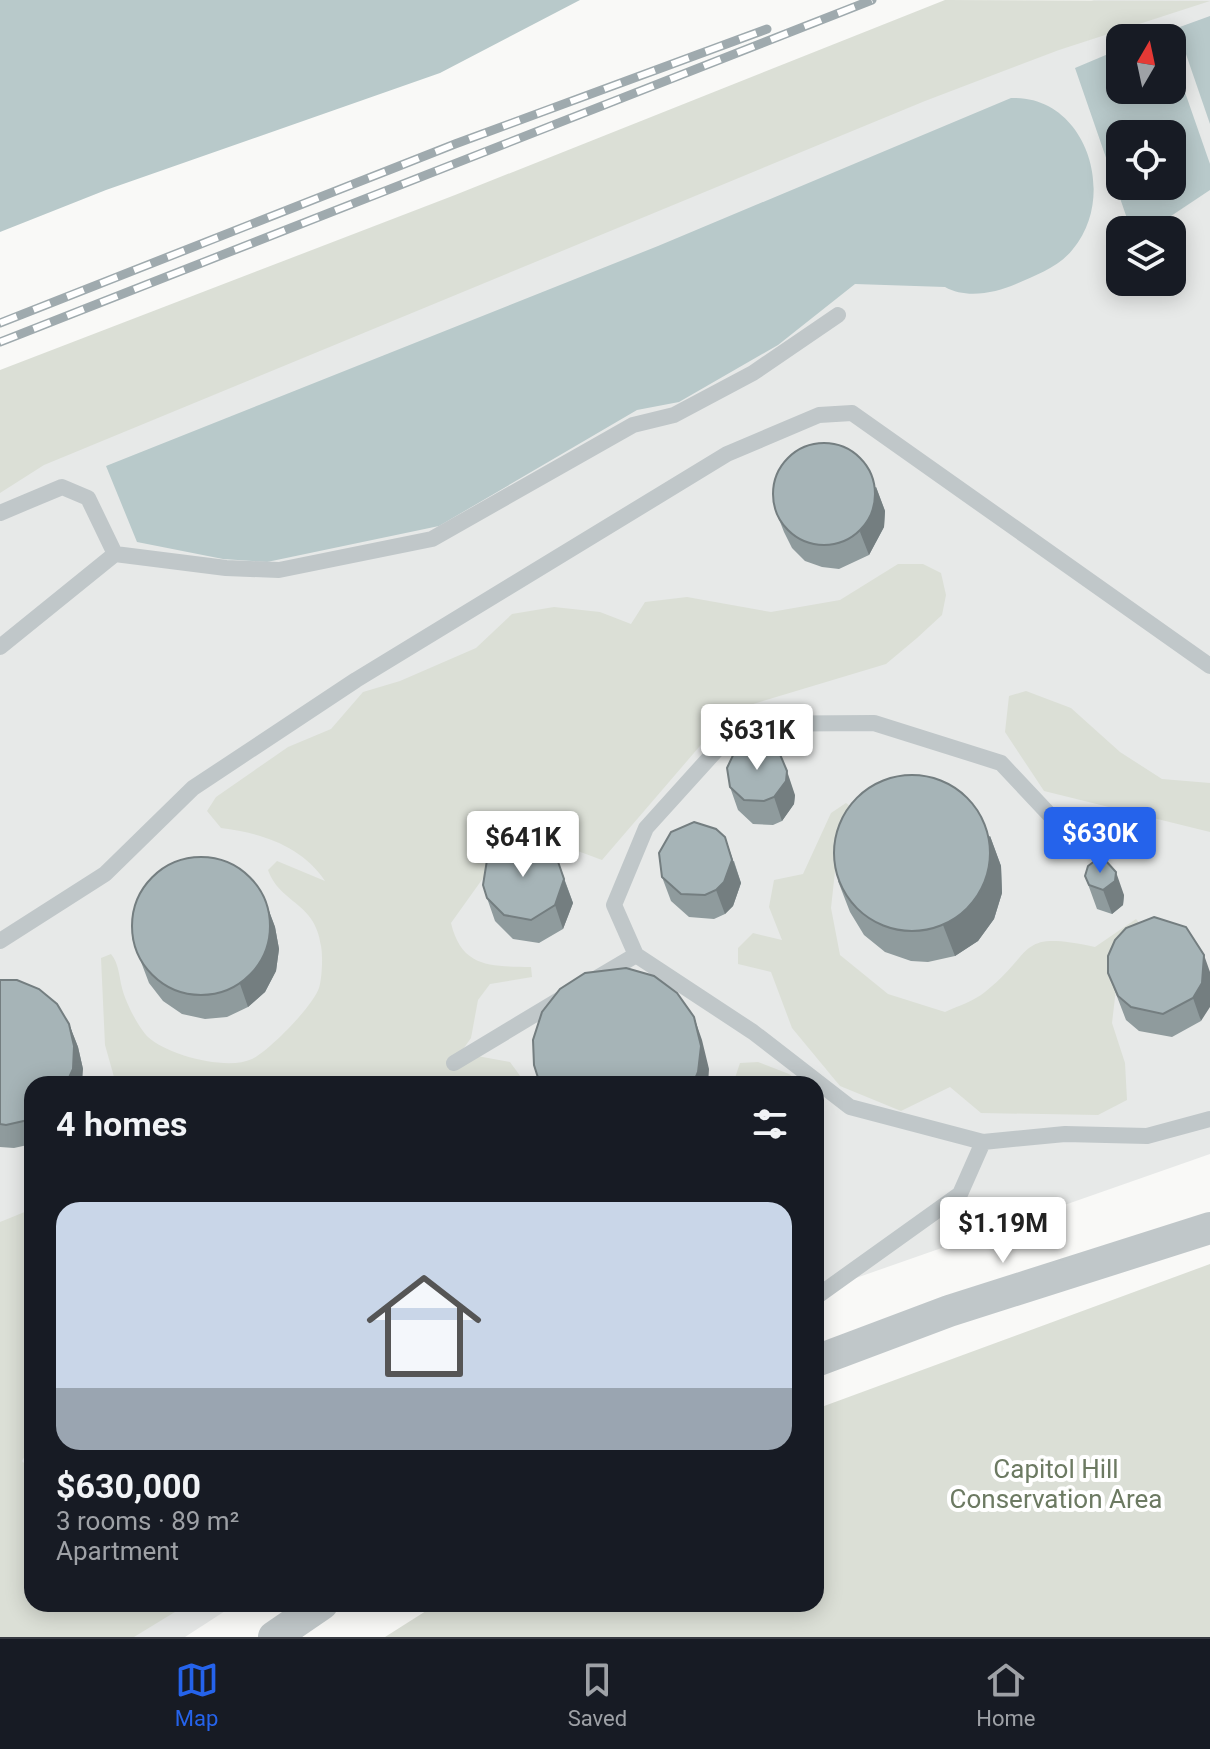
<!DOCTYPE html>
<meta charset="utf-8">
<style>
body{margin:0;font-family:Roboto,sans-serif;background:#20242c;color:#f1f3f6;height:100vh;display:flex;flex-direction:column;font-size:30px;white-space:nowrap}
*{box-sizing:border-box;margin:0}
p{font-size:26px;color:#9ea1a6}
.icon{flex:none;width:44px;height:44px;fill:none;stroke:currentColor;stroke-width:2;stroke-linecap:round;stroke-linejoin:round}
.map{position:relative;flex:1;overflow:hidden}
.drawer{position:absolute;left:24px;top:1076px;width:800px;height:536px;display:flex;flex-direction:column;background:#171b24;border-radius:24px;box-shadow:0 4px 20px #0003}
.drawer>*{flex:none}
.needle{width:52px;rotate:9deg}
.tools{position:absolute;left:1106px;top:24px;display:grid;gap:16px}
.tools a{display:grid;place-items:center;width:80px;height:80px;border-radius:16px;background:#171b24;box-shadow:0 4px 20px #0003;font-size:40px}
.price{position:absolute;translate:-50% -68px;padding:0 18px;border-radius:8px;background:#fff;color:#222;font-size:26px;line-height:52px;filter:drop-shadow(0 2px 4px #0008)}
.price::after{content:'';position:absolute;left:50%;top:48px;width:24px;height:18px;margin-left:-12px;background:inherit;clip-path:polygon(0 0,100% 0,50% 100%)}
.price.current{background:#2563eb;color:#fff}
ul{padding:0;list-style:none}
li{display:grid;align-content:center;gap:16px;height:424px;padding:0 32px}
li+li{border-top:2px solid #363941}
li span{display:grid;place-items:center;height:248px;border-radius:24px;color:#555}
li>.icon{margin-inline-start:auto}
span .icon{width:144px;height:144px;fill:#fffc;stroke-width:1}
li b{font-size:34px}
h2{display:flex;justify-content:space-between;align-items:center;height:96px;padding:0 32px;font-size:34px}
.tab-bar{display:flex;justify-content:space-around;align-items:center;height:112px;border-top:2px solid #363941;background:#171b24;font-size:22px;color:#9ea1a6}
.tab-bar a{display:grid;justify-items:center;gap:4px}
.tab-bar .current{color:#2563eb}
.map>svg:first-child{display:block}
</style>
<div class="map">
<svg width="1210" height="1637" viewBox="0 0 1210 1637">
<rect width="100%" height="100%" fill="#f9f9f7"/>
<path fill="#e7e9e8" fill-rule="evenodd" d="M1094,0h116v1154l-394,138v-208h-784v520h204l-51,33h-185v-1226zM1120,38h52v52h-52zM1120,134h52v52h-52zM1120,230h52v52h-52z"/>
<path fill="#dbdfd6" d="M945,0l265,1 -151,49 -134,51 -881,364 -44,28v-123l455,-175z
M898,564h25l18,9 5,22 -4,20 -25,23 -31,26 -156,47 -128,149 -27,-10 -11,10 -26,-11 -52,25 -35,49c11,46 41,43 80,44l1,10 -42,7 -12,16 -7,38 -17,24 23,-6 33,6 16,22h-410l-11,-39 -4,-87 10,-4c8,10 8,22 11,34 3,13 16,39 26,49 19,18 79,34 104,22 17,-8 61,-53 67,-71 3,-9 4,-32 2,-42 -6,-45 -40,-41 -53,-76l9,-9 48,20c-23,-35 -64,-48 -104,-53l-14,-17 9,-14 72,-50 43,-18 32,-37 37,-11 76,-33 36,-34 42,-7 46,5 31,12 14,-22 42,-5 84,15 69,-12z
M1026,691l45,17 49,44 42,27 48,4v49l-166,-41 -39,-59 4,-36z
M846,803l9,7 -18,43 -6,55 9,47 48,39 57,18c13,-6 29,-11 40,-20 52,-41 30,-62 110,-45l41,-28 4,5 -20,31 -8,68 13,40 2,37 -29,15 -117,-2 -31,-26 -49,24 -61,-25 -48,-58 -21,-56 -33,-8v-16l15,-15 29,7 -13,-33 5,-27 29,-6 28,-61z
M758,1062l31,12 13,10h-69l7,-21z
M32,1209v234l-10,18 10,11v132h156l-54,33h-134v-415z
M1210,1264v373h-825l52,-33h379v-195z"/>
<path fill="#b8c9ca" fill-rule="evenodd" d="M0,0h580l-140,73 -334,117 -106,42z
M1210,16v108l-33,-96z
M1120,49v41h52v-35l38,109v26l-60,40h-19l-56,-162zM1120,134h52v52h-52z
M1011,98c75,-3 107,97 62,151 -14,18 -37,26 -57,35 -21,9 -50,15 -71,3l-90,-3 -77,61 -99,57 -42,8 -198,116 -172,36 -44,-3 -86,-17 -31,-76 552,-220z"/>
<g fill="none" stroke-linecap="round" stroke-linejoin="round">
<path stroke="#c0c7c9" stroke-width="16" d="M0,513l62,-26 26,11 27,56 111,14 53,2 153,-31 201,-114 41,-10 79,-42 85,-58
M0,647l115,-93
M0,941l105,-67 88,-86 163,-108 371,-226 92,-39 33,-2 358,253
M592,981l44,-26
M454,1063l108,-65
M983,1142l82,-8 82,2 63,-17
M816,1297l144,-103 23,-52 -133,-35 -97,-75 -117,-77 -22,-50 32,-77 94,-104 134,-1 127,40 78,83"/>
<path stroke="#c0c7c9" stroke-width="32" d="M816,1361l133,-50 261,-83
M274,1637l48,-33"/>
<g stroke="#9faaae" stroke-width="9">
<path id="rail" d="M0,323l455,-179 312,-115
M0,342l872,-342"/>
</g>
<use href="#rail" stroke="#fff" stroke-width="6" stroke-dasharray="18" stroke-linecap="butt"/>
</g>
<path fill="#8f9b9d" d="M876,487l9,24 -1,16 -15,28 -30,14 -17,-2 -17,-6 -13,-13 -8,-16 -9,-23z
M730,787l65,8 -1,9 -12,17 -9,4 -20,-1 -15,-14z
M990,836l11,30 1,27 -8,26 -16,22 -23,15 -27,6 -17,-1 -26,-9 -21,-17 -14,-23 -12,-31z
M555,853l18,50 -10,26 -24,14 -26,-4 -18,-18 -8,-23z
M734,861l7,22 -8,23 -8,8 -11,5 -25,-2 -18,-16 -9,-24z
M1085,876l39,19 -1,10 -11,9 -15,-5z
M266,903l9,24 4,22 -3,22 -11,21 -17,15 -21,10 -22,2 -23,-5 -19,-13 -14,-18 -17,-45z
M1186,927l15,94 -29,16 -33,-6 -13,-11 -18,-47z
M0,980l69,44 9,23 5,22 -51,15v60l-18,4 -14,-1z"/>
<path fill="#747e80" d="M876,487l9,24 -1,16 -15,28 -9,-23z
M787,771l8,24 -1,9 -12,17 -8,-24z
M990,836l11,30 1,27 -8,26 -16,22 -23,15 -12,-31z
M725,837l16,46 -8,23 -8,8 -9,-24z
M1116,872l8,23 -1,10 -11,9 -9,-24z
M564,879l9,24 -10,26 -8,-24z
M266,903l9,24 4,22 -3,22 -11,21 -17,15 -8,-23z
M1204,955l6,17v35l-9,14 -8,-23z
M694,1017l8,23 7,29 -1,15h-15z
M69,1024l9,23 5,22 -1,15h-16z"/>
<path fill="#a6b4b7" stroke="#747e80" stroke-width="2" d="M773 494a51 51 0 1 1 102 0a51 51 0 1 1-102 0Z
M753,742l9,1 17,9 8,19 -1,10 -12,16 -10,4 -20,-1 -14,-13 -3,-19 8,-17z
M834 853a78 78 0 1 1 156 0a78 78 0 1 1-156 0Z
M694,822l22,7 9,8 7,23 -8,22 -8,8 -11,5 -24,-1 -19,-17 -3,-24 12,-21z
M518,839l26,5 11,9 9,26 -9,26 -24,15 -27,-5 -17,-17 -4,-13 4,-25 19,-17z
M132 926a69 69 0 1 1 138 0a69 69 0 1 1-138 0Z
M1096,860l10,1 10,11 -1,9 -12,9 -14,-5 -4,-9 3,-10z
M1154,917l32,10 18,28 -2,28 -9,15 -30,16 -32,-7 -13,-11 -10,-23v-17l7,-16 11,-12z
M626,968l28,8 23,17 17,24 7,29 -3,26 -5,12h-153l-6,-19 -1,-25 9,-28 18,-23 25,-16z
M0,980h17l22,9 18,15 12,20 5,22 -1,23 -7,15h-34v34l-4,2 -22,5 -6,-1z"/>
<g text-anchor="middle" stroke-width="8" stroke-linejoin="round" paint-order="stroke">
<g font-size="26" fill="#6c7a62" stroke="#fff">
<text x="1056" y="1478">Capitol Hill<tspan x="1056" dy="30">Conservation Area</tspan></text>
</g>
</g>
</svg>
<div class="tools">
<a><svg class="needle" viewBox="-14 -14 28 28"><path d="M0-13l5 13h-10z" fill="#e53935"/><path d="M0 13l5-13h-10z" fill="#9ea1a6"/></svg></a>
<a><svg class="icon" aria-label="locate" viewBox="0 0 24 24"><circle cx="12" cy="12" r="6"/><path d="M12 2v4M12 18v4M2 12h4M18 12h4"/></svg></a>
<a><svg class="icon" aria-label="layers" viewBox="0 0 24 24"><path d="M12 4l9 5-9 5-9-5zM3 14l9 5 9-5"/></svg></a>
</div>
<b class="price" style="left:757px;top:772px">$631K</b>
<b class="price current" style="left:1100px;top:875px">$630K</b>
<b class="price" style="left:523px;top:879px">$641K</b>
<b class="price" style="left:1003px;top:1265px">$1.19M</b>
<section class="drawer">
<h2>4 homes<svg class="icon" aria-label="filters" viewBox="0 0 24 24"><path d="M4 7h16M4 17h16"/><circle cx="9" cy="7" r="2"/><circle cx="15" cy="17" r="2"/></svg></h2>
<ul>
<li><span style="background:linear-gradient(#c9d6e8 75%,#9aa5b1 0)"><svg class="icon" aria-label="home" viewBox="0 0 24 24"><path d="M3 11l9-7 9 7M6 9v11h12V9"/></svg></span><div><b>$630,000</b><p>3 rooms · 89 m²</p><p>Apartment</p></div></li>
</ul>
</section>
</div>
<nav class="tab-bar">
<a class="current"><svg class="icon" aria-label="map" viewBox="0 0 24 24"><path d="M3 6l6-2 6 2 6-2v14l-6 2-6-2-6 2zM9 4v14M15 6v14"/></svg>Map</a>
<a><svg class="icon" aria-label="saved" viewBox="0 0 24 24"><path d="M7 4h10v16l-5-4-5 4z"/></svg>Saved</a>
<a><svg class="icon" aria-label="home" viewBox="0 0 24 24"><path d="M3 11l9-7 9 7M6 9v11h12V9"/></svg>Home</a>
</nav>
